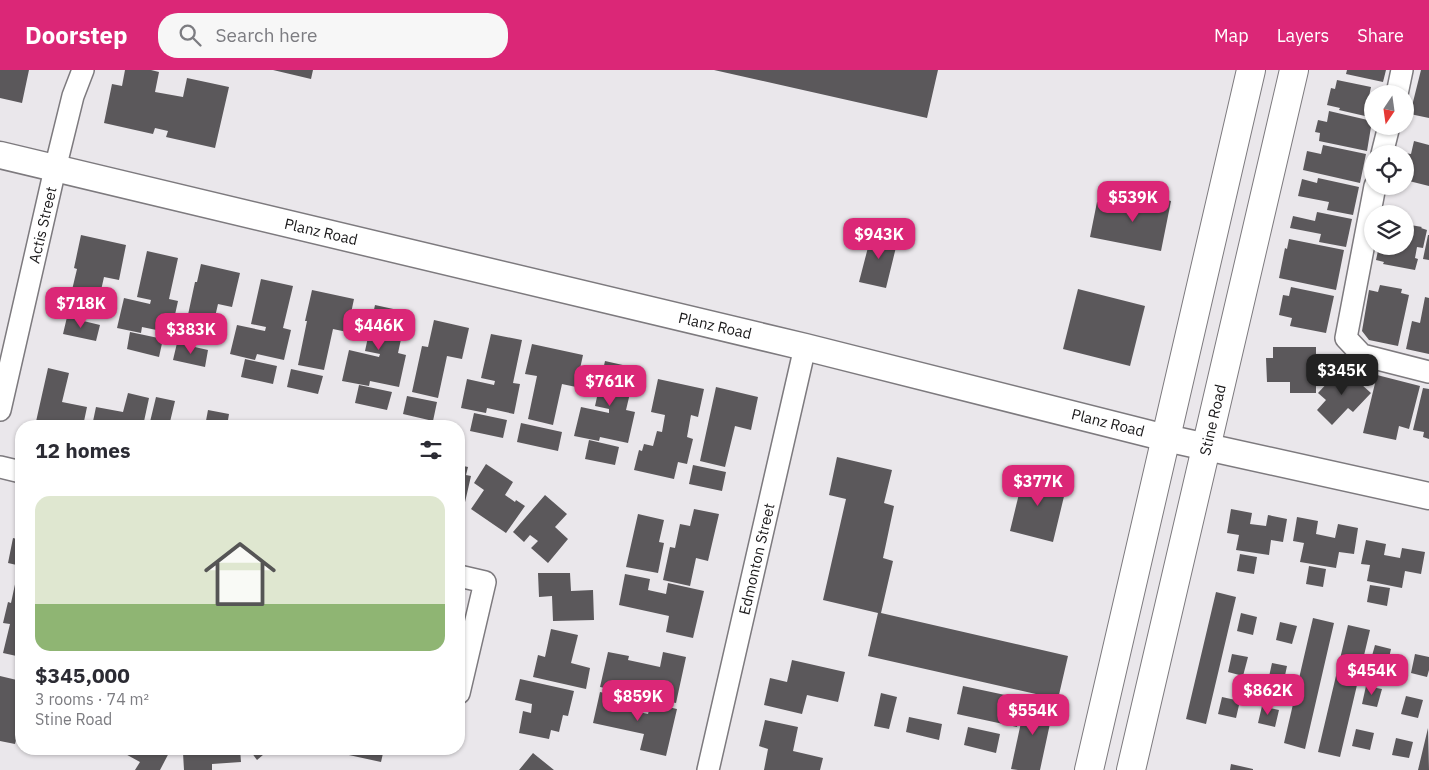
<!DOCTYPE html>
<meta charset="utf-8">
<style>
body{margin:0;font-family:"IBM Plex Sans",sans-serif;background:#f7f7f7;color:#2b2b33;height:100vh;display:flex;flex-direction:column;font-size:19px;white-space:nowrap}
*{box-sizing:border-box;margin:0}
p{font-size:16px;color:#7c7c81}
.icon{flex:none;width:28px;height:28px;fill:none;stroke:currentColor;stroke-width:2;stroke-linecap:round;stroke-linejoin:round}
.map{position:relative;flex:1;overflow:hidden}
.panel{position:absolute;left:15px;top:350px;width:450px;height:335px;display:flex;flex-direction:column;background:#fff;border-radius:20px;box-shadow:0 1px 4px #0004}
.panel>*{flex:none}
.needle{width:32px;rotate:193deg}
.tools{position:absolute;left:1364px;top:15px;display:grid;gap:10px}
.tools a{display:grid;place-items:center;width:50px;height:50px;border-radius:50%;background:#fff;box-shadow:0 1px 4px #0004;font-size:25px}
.price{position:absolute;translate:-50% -42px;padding:0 11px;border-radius:10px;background:#db2777;color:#fff;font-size:16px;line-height:32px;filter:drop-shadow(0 1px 2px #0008)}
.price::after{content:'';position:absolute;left:50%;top:30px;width:15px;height:11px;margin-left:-8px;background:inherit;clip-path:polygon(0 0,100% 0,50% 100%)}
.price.current{background:#222;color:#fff}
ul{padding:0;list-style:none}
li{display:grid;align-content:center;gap:10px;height:265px;padding:0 20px}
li+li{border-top:1px solid #e1e1e2}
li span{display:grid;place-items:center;height:155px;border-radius:15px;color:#555}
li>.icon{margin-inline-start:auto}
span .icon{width:90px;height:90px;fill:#fffc;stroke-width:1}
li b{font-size:21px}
h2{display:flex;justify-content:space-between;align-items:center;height:60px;padding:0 20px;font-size:21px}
header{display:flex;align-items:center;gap:30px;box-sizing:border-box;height:70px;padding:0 25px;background:#db2777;color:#fff}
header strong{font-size:24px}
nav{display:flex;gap:28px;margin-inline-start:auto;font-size:18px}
.search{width:350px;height:45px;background:#f7f7f7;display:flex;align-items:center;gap:12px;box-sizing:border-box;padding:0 18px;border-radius:20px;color:#7c7c81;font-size:19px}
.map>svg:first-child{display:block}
</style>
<header>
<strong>Doorstep</strong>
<div class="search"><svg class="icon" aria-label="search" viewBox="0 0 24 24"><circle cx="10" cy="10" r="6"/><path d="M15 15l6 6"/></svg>Search here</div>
<nav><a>Map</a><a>Layers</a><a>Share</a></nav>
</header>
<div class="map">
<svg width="1429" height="700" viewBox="0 0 1429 700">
<rect width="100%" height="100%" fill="#eae7eb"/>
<path fill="#5b585b" d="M0,0h29l-7,33 -22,-5z
M125,0h26l8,2 -4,20 28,5 4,-19 42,9 -14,61 -49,-11 2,-6 -13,-3 -2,6 -49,-11 8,-39 10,2z
M273,0h40l-2,9z
M714,0h224l-11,48z
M1347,0h39l-3,12 -37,-8z
M1421,0h8v48l-19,-4z
M1337,10l34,7 -6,29 -26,-6 1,-2 -13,-3 4,-17 4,1z
M1329,41l43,10 -5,30 -48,-10 1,-8 -5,-1 3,-12 9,2z
M1414,71l15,4v41l-24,-6v-27l6,1z
M1323,75l43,9 -6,29 -57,-13 4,-19 14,3z
M1318,108l41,9 -6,28 -26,-5 2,-8 -31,-6 4,-17 15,4z
M1140,124l31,7 -10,50 -71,-14 7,-35 40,9z
M1317,142l35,7 -6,28 -27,-5 2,-8 -31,-6 3,-12 22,5z
M1405,154l17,3 -1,1 6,2 -4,18 -6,-1 -2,11 3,1 -3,11 -32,-6 1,-2 -8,-2 3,-14h26z
M872,162l26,7 -12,49 -27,-6z
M81,165l45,10 -7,35 -15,-3 -9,40 -28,-6 10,-42 -3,-1z
M1428,165h1v25l-6,-1z
M1289,169l55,11 -8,40 -57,-12 6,-30 2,1z
M147,181l31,7 -9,41 9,2 -7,32 -29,-6 -1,6 -24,-5 7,-30 26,6 1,-4 -14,-3z
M201,194l39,9 -8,34 -14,-3 -9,39 -26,-5 12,-56h2z
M261,209l32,7 -10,42 8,2 -7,30 -27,-6 -2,6 -25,-6 7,-29 28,6 1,-4 -15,-3z
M1380,215l22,4 -1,4 8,2 -11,51 -29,-6 -7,-9 7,-41 9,2z
M1291,217l43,9 -8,37 -36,-7 2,-8 -13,-3 4,-20 6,1z
M1078,219l67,17 -15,60 -67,-17z
M312,220l42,9 -7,33 -14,-3 -9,41 -26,-5 9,-44h-2z
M1425,227l4,1v56l-23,-5 6,-28 8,2z
M375,235l32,7 -9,41 8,2 -7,32 -29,-6 -1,5 -27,-5 7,-31 30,7 1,-3 -15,-3z
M67,247l33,8 -4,16 -33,-7z
M434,250l35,8 -7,31 -15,-3 -9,42 -26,-6 10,-46 6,1z
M130,262l33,7 -4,18 -32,-8z
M491,264l31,6 -9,43 7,1 -6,30 -27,-6 -1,5 -25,-5 6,-29 27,6 1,-4 -14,-3z
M177,273l31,7 -3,17 -32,-7z
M532,274l51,11 -7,32 -14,-3 -9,41 -25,-6 9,-43 -12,-2z
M1273,277h43v46h-26v-11h-23l-1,-24h7z
M245,289l32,7 -4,18 -32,-7z
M605,291l31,7 -10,42 9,2 -7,31 -28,-6 -1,4 -25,-5 7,-29 28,6v-4l-14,-3z
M1342,297l29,26 -18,19 -5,-4 -16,17 -15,-15 9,-10 -8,-7z
M48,298l21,5 -7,29 25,5 -4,19h-48z
M291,299l32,7 -5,18 -31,-7z
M1377,305l43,11 -11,43 -10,-3 -3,14 -33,-7z
M658,309l46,10 -6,28 -7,-2 -4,22 6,2 -6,25 -9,-2 -4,17 -40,-9 5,-20 3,1 2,-7 9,2 4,-15 5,1 3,-17 -14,-3z
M359,315l33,7 -5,18 -32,-7z
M716,317l42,10 -7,33 -16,-4 -10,41 -25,-6z
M1423,318l6,1v50l-6,-2 1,-5 -11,-2z
M128,323l21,5 -6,28h-51l4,-19 27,5z
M407,326l30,6 -4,19 -30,-7z
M156,327l19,4 -6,25h-20z
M208,340l21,4 -2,12h-22z
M474,343l33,7 -4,18 -33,-7z
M521,353l41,9 -4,19 -41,-9z
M589,370l30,7 -4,18 -30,-6z
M837,387l55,13 -8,33 10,3 -11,52 10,3 -12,52 187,43 -10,43 -190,-43 10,-43 -55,-13 23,-101 -17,-4z
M486,394l27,18 -8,13 10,7 1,-2 9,6 -19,27 -35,-24 13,-19 -10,-7z
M459,395l9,2 -2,8 5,1 -8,35 -4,-1z
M693,395l33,7 -4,19 -33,-7z
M1024,403l43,11 -14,58 -43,-11z
M545,425l22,19 -12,13 13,12 -20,24 -17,-15 7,-7 -8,-6 -6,7 -11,-10z
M694,439l25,5 -11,47 -12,-3 -6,28 -27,-6 7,-33 5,1 5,-24 10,2z
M1231,439l21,4 -2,11 16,2 2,-11 19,4 -4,23 -12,-2 -2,15 -33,-5 3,-15 -12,-2z
M638,444l26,6 -5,22 5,1 -6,30 -32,-6z
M1297,447l21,4 -2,13 19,4 3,-14 20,4 -4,26 -15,-2 -3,16 -36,-6 4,-19 -11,-2z
M13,468l8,2v26l-13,-3z
M1366,470l20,4 -2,11 16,3 2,-10 23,4 -4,22 -16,-3 -3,17 -35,-7 3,-16 -9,-1z
M1240,484l17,3 -3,17 -17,-3z
M1309,496l17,3 -3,18 -17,-3z
M538,503h32l1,18 22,-1 1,30 -41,1 -1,-25 -13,1z
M625,504l25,5 -2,11 18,4 2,-11 36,8 -11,47 -27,-6 3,-16 -50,-11z
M17,505l4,1v81l-18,-4 7,-29 -7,-1 5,-21 3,1z
M1370,515l20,3 -3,18 -20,-4z
M1216,522l20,5 -30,127 -20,-5z
M1241,543l16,4 -4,18 -16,-4z
M1313,548l21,5 -29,126 -21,-6z
M1280,552l17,4 -5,18 -16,-4z
M1348,555l22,5 -30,127 -22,-5z
M551,559l27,6 -7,28 19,5 -4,21 -53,-12 5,-22 7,2z
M1375,575l16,4 -4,18 -17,-4z
M608,582l21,4 -1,4 32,7 3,-15 23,5 -10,46 -24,-5 2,-9 -27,-6 -2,9 -25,-5z
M1232,584l16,3 -5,19 -15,-4z
M1415,584l14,3v13l-2,7 -16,-4z
M792,590l53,12 -7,30 -31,-7 -5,19 -38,-9 6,-27 17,4z
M1272,593l15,3 -4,19 -15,-4z
M0,606l21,5v41h-1l-5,22 -15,-3z
M520,609l54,12 -6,25 -5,-1 -4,17 -8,-2 -2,9 -30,-6 4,-22 8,2 1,-9 -17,-4z
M963,616l61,13 -7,28 -60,-13z
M1366,616l16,3 -5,18 -15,-3z
M600,622l23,5 -2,11 27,6 3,-11 26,6 -11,47 -26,-6 4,-16 -51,-11z
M881,623l16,4 -8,32 -15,-3z
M1406,626l17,4 -5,18 -17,-4z
M1222,627l18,4 -4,17 -18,-4z
M1026,629l28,6 -14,65h-22l-7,-1z
M1262,636l17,4 -4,17 -17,-4z
M909,647l33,7 -3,16 -33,-8z
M765,650l33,7 -5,24 30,7 -3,12h-56l4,-21 -9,-3z
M968,657l32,7 -4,19 -32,-8z
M1428,658l1,42h-11z
M1356,659l18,4 -4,17 -18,-4z
M1396,668l17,4 -4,16 -17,-3z
M122,679h49l-11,21h-25l5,-8 -20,-11z
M176,679h64l1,13 -29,2v6h-28l-1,-17h-7z
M249,679h21l-13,11z
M336,679h48l-3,13 -46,-10z
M533,683l21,17h-35z
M1231,694l22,5v1h-23z"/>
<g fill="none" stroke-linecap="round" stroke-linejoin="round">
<g stroke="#7d7a7e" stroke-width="24">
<path id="minor" d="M1397,24l5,-24
M1382,84l7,-28
M1375,116l-29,152 16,17 67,17
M0,340l55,-241 18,-73 10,-26
M0,397l21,5
M459,506l26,6 -26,111
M708,700l97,-423"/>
</g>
<g stroke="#7d7a7e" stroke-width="29">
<path id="tertiary" d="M0,85l805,192 361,91 263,58"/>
</g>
<g stroke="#7d7a7e" stroke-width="30">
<path id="secondary" d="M1089,700l162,-700
M1131,700l163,-700"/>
</g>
<use href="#minor" stroke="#fff" stroke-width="21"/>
<use href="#tertiary" stroke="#fff" stroke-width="26"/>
<use href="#secondary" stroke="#fff" stroke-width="28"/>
</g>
<g text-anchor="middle" stroke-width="5" stroke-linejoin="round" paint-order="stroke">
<g font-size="15" fill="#1a191a" stroke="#fff">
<text transform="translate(43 155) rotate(-77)" y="5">Actis Street</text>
<text transform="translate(321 162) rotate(13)" y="5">Planz Road</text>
<text transform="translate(715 256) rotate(13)" y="5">Planz Road</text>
<text transform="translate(1213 350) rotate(-77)" y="5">Stine Road</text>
<text transform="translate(1108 353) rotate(14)" y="5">Planz Road</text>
<text transform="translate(757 489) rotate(-77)" y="5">Edmonton Street</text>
</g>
</g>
</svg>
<div class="tools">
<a><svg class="needle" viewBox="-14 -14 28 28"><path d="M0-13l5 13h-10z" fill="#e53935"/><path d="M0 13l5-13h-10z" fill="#7c7c81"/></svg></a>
<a><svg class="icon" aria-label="locate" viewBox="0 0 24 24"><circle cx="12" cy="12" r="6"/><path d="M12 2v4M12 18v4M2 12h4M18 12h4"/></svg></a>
<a><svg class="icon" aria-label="layers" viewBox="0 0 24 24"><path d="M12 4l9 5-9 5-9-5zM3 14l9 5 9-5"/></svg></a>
</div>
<b class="price" style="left:1133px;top:153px">$539K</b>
<b class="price" style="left:879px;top:190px">$943K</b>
<b class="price" style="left:81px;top:259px">$718K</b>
<b class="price" style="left:379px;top:281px">$446K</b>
<b class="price" style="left:191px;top:285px">$383K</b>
<b class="price current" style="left:1342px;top:326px">$345K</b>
<b class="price" style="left:610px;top:337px">$761K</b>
<b class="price" style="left:1038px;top:437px">$377K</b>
<b class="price" style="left:1372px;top:626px">$454K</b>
<b class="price" style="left:1268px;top:646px">$862K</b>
<b class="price" style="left:638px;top:652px">$859K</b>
<b class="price" style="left:1033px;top:666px">$554K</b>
<section class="panel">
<h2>12 homes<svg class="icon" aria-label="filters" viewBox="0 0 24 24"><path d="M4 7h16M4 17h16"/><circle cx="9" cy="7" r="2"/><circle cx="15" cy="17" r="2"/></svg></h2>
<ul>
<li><span style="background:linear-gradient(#dfe7d0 70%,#8fb573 0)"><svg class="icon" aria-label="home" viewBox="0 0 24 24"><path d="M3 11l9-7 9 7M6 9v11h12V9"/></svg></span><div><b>$345,000</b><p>3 rooms · 74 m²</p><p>Stine Road</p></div></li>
</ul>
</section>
</div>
